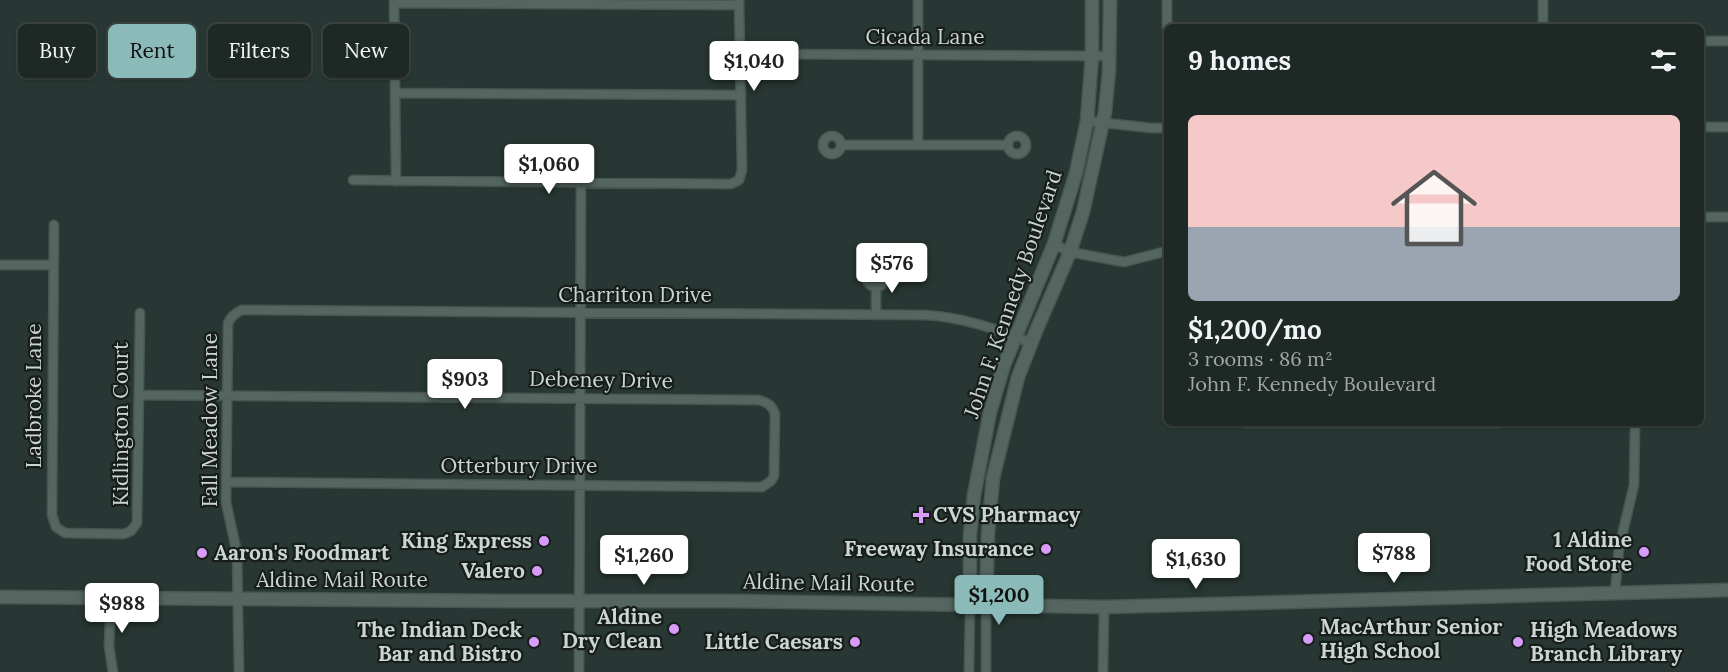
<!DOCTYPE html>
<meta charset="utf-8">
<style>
body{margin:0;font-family:Lora,serif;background:#2b3532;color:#f1f3f6;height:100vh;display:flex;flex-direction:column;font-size:22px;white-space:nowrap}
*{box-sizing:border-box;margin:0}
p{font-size:20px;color:#a1a6a7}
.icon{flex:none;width:33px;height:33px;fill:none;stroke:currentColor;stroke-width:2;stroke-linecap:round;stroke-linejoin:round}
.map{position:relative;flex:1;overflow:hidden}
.side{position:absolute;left:1164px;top:24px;width:540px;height:402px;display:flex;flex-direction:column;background:#1e2926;border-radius:9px;box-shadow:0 2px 4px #0004,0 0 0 2px #3c4543}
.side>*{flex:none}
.hud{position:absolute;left:18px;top:24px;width:570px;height:54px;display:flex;gap:12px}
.price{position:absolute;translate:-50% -51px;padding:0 14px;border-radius:6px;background:#fff;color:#222;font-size:20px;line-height:39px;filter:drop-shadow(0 2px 3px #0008)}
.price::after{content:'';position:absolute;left:50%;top:36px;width:18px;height:14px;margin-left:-9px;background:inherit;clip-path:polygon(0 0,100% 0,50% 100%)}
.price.active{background:#8bbbb9;color:#111}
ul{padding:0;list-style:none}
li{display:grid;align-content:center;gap:12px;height:318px;padding:0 24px}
li span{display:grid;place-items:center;height:186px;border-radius:9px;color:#555}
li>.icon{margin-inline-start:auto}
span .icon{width:108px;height:108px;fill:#fffc;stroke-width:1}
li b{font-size:26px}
h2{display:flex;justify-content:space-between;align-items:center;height:72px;padding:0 24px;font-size:26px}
.tag{padding:0 21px;border-radius:9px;background:#1e2926;box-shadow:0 2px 4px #0004,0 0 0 2px #3c4543;font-size:21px;line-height:54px}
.tag.active{background:#8bbbb9;color:#111}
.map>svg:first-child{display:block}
</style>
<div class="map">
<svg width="1728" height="672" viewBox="0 0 1728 672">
<rect width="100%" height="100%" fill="#283733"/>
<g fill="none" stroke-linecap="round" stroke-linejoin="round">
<g stroke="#485652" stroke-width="11">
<path id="street" d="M394,0l2,181
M1167,0v27
M1543,0v27
M394,3l345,2
M1701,41h27
M740,54l370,2
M396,93l345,2
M1087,121l64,7h16
M1701,127h27
M1008 145a9 9 0 1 1 18 0a9 9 0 1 1-18 0Z
M823 145a9 9 0 1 1 18 0a9 9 0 1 1-18 0Z
M918,144v-144
M841,145h166
M353,180l378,4 8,-4 3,-10 -3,-170
M1701,217h27
M54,225l-2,290 4,12 9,6 59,1 7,-3 6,-8 3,-210
M1054,244l16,8 54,10 43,-11
M0,265h53
M867 278a9 9 0 1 1 18 0a9 9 0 1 1-18 0Z
M876,287v28
M139,395l619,5c9,2 14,5 17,14l-1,62 -3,5 -9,6 -536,-5
M1244,423h255
M1615,593l4,-45 15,-63 1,-62
M111,597l-2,49 4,26
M239,672l-2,-119 -11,-51 2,-179c3,-7 7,-10 14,-13l683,5c37,2 72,14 106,28
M579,672l2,-490
M969,672l1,-66
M986,672v-66
M1103,672l1,-65"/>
</g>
<g stroke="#485652" stroke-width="15">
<path id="secondary" d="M0,597l519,4h208l377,6 624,-17
M970,606v-71l4,-40 16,-83 14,-47 50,-121 22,-71 11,-52 5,-65v-56
M986,606l2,-73 5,-55 25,-101 18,-46 34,-79 13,-40 22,-100 4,-41 1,-71"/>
</g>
<use href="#street" stroke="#556661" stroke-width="8"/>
<use href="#secondary" stroke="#556661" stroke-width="12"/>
</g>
<g fill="#d79bf9" stroke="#161d1b" stroke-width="2">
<path d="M918 506h6v6h6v6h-6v6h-6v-6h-6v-6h6z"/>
<circle cx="544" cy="541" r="6"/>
<circle cx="1046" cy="549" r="6"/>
<circle cx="1644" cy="552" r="6"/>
<circle cx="202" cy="553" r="6"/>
<circle cx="537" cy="571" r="6"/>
<circle cx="674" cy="629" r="6"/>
<circle cx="1308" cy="639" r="6"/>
<circle cx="534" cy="642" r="6"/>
<circle cx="855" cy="642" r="6"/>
<circle cx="1518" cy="642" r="6"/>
</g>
<g text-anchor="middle" stroke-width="4.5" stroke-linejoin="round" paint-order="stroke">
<g font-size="21" fill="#cbd5d2" stroke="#161d1b">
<text x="925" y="44">Cicada Lane</text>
<text transform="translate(1013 294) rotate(-71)" y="7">John F. Kennedy Boulevard</text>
<text x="635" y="302">Charriton Drive</text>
<text transform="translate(601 380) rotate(1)" y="7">Debeney Drive</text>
<text transform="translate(34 396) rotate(-90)" y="7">Ladbroke Lane</text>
<text transform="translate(210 420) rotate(-90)" y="7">Fall Meadow Lane</text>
<text transform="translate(121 424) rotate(-90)" y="7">Kidlington Court</text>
<text x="519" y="473">Otterbury Drive</text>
<text x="342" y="587">Aldine Mail Route</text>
<text transform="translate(829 583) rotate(1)" y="7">Aldine Mail Route</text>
</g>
<g font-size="21" font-weight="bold" fill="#cbd5d2" stroke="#161d1b" text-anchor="end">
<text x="933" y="522" text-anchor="start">CVS Pharmacy</text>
<text x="1632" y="547">1 Aldine<tspan x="1632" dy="24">Food Store</tspan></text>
<text x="532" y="548">King Express</text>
<text x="1034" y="556">Freeway Insurance</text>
<text x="214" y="560" text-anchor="start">Aaron's Foodmart</text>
<text x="525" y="578">Valero</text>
<text x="662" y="624">Aldine<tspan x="662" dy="24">Dry Clean</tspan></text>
<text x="1320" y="634" text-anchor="start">MacArthur Senior<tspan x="1320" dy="24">High School</tspan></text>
<text x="522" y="637">The Indian Deck<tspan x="522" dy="24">Bar and Bistro</tspan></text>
<text x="1530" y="637" text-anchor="start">High Meadows<tspan x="1530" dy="24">Branch Library</tspan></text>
<text x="843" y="649">Little Caesars</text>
</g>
</g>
</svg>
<b class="price" style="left:754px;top:92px">$1,040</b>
<b class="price" style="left:549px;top:195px">$1,060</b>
<b class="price" style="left:892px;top:294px">$576</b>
<b class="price" style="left:465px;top:410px">$903</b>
<b class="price" style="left:1394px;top:584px">$788</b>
<b class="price" style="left:644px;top:586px">$1,260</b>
<b class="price" style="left:1196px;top:590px">$1,630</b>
<b class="price active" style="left:999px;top:626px">$1,200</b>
<b class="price" style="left:122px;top:634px">$988</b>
<div class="hud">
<a class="tag">Buy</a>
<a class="tag active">Rent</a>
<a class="tag">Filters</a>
<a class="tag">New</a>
</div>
<section class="side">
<h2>9 homes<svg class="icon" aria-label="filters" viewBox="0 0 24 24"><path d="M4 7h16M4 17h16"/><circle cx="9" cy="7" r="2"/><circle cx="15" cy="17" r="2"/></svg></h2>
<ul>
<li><span style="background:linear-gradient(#f6c9c9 60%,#9aa5b1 0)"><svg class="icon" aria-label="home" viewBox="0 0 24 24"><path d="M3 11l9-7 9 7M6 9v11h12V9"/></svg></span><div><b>$1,200/mo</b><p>3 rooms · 86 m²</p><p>John F. Kennedy Boulevard</p></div></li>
</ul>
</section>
</div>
